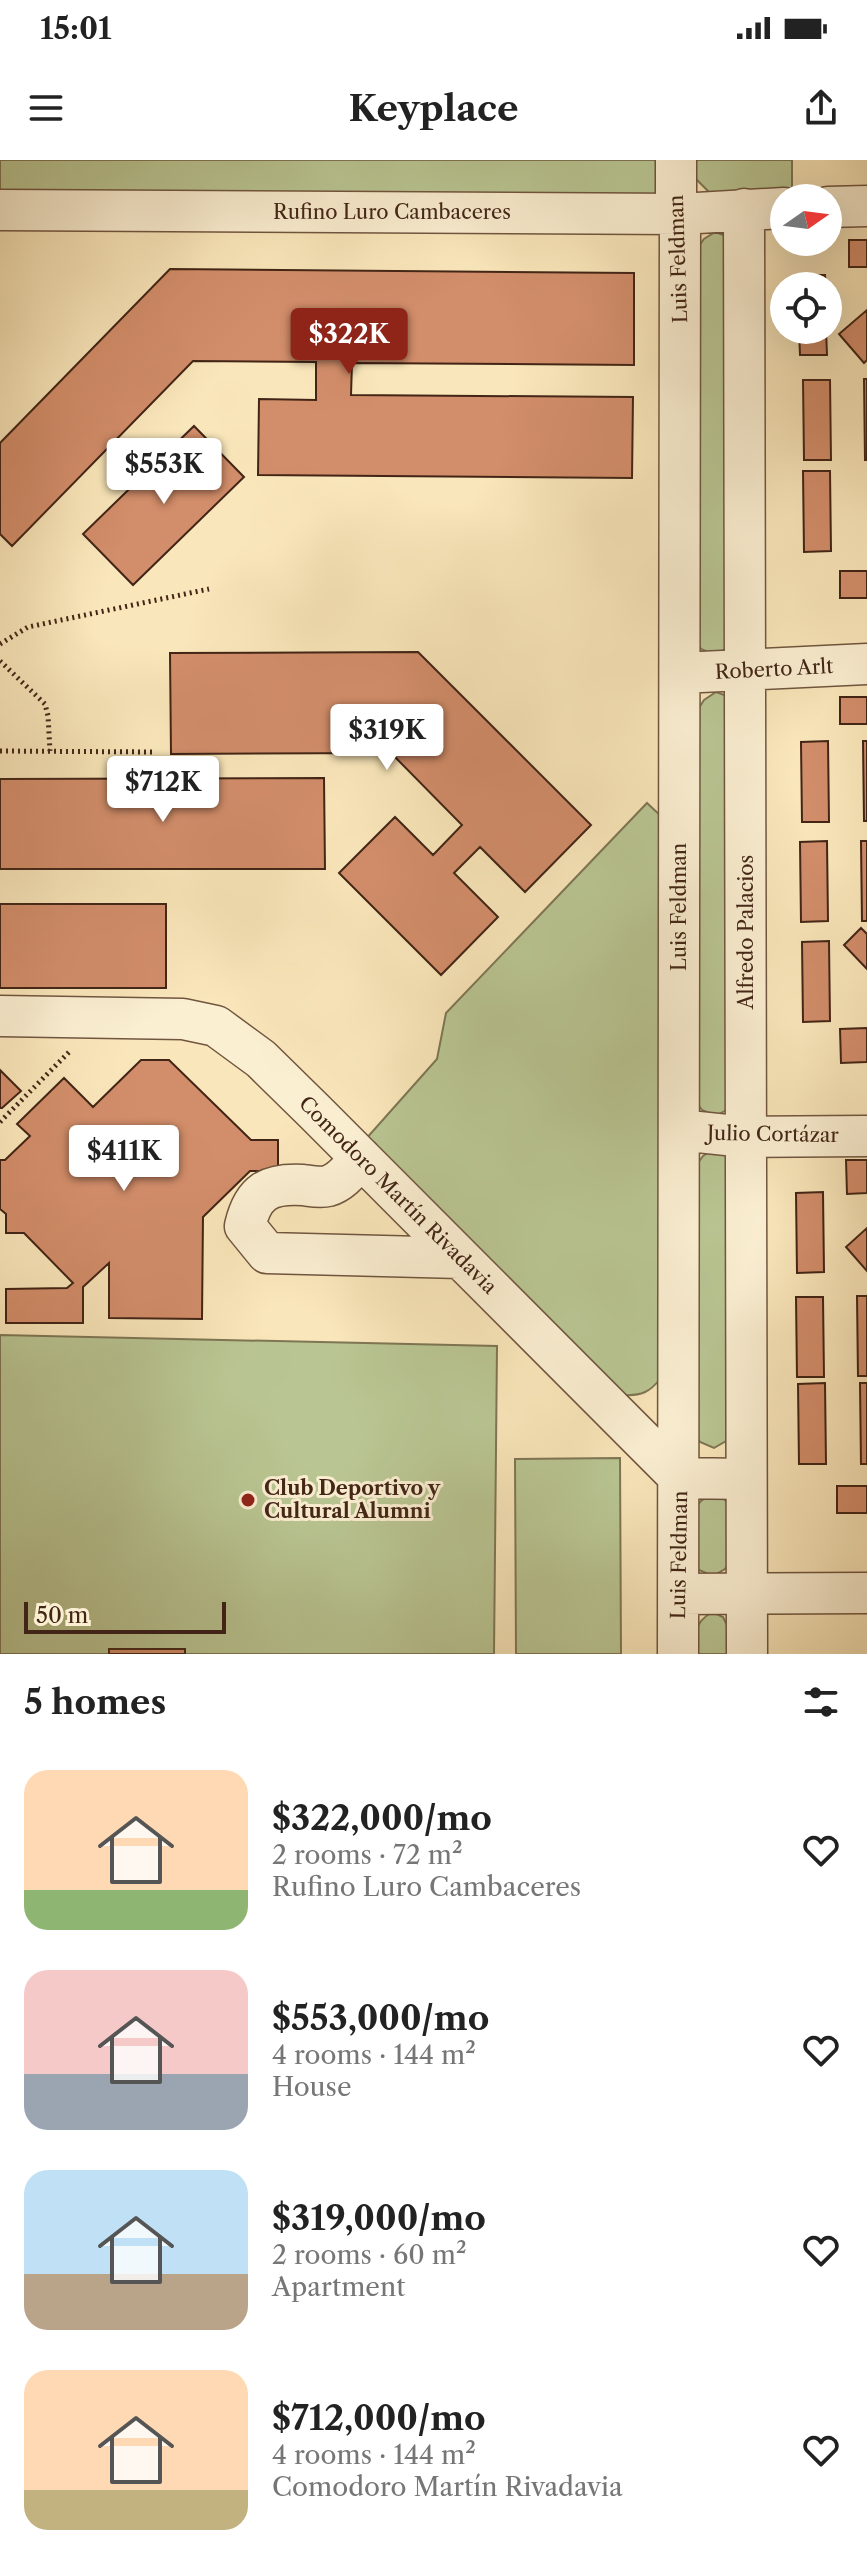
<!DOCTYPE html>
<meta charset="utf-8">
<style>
body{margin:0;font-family:"Libre Caslon Text",serif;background:#f2f2f2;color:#222;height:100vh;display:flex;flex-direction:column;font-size:30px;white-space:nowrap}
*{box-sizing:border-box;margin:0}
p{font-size:26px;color:#767676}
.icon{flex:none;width:44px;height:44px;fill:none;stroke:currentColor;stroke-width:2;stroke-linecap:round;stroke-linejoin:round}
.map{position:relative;height:1494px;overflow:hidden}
.panel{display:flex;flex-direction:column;background:#fff;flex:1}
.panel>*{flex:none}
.needle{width:52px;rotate:76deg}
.fabs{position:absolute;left:770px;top:24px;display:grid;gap:16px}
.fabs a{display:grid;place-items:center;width:72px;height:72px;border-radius:50%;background:#fff;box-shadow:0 8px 32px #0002;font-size:40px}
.scale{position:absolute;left:24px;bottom:20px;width:202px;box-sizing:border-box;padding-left:8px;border:4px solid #422516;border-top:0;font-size:22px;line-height:28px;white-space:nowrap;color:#422516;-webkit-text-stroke:6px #fbefd2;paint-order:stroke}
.price{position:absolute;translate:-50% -68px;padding:0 18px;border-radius:8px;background:#fff;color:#222;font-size:26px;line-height:52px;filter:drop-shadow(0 2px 4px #0008)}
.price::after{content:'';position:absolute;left:50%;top:48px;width:24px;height:18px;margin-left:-12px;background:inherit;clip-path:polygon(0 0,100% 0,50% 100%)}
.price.on{background:#8f2418;color:#fff}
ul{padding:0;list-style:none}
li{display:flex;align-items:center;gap:24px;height:200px;padding:0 24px}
li span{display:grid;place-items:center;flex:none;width:224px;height:160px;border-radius:24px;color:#555}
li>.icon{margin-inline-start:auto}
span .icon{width:96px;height:96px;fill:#fffc;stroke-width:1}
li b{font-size:34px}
h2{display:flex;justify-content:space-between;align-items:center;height:96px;padding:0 24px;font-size:34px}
.status{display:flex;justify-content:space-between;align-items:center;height:56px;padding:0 40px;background:#fff;direction:ltr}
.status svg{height:22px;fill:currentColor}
header{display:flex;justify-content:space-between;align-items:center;height:104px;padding:0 24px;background:#fff;font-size:36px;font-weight:700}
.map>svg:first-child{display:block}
</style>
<div class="status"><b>15:01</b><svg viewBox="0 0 49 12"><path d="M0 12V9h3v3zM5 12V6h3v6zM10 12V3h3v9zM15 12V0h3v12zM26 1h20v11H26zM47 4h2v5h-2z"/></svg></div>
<header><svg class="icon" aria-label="menu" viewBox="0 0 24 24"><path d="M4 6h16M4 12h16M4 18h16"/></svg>Keyplace<svg class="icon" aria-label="share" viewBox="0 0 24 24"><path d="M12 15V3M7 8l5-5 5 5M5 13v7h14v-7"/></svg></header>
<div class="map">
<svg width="867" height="1494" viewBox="0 0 867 1494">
<rect width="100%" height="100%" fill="#f9e6ba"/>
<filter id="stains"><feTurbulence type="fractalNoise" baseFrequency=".0025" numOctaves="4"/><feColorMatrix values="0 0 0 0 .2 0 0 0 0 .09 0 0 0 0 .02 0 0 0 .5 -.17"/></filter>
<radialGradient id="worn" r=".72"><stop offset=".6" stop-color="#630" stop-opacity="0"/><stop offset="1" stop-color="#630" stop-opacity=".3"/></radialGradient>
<path fill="#b9c693" stroke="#7e7654" stroke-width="2" d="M0,0h660v26l-7,12 -653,4z
M694,0h98v34l-80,1 -18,-18z
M715,72l11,4 1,412 -12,7 -14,-6 -7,-11 2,-388 8,-11z
M716,532l11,4 1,413 -12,7 -14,-6 -8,-11 3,-388 7,-11z
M647,643l16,15 -3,561c-10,13 -19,17 -36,16l-259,-255 72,-81 9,-46z
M714,989l10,4 9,13 1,262 -8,13 -12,7 -14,-6 -7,-11 2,-264 8,-11z
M0,1175l497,11 -3,308h-494z
M620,1298l1,196h-105l-1,-195z
M713,1333l10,4 9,13 2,46 -9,13 -12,7 -14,-6 -7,-10 1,-49 8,-10z
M712,1452l11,5 5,10 -1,27h-33c0,-20 0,-31 18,-42z"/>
<path fill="#d28d6a" stroke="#422516" stroke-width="2" d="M849,80h18v27h-18z
M170,109l464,4v92l-282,-2 -1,32 282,2 -1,81 -374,-3 1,-76 57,1v-38l-123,-1 -181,185 -12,-12v-91z
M799,115h26l1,11h-27z
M867,150v50l-3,3 -25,-29z
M799,170h27l1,25h-27z
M864,219h3v81h-2z
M803,220h27l1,80h-27z
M194,266l50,51 -111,108 -50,-51z
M803,311h27l1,80 -27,1z
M840,411h27v27h-27z
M418,492l173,173 -66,67 -45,-45 -26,26 44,44 -57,58 -102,-102 56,-56 38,38 29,-30 -71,-72 -220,1 -1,-101z
M840,537h27v27h-27z
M828,581l1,81h-27l-1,-80z
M863,581h4v80h-3z
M324,618l1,91h-325v-90z
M827,681l1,80 -27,1 -1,-80z
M861,681h6v80h-5z
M0,744h166v84h-166z
M861,768l6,6v35l-23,-24z
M829,781l1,80 -27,1 -1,-80z
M867,868v34l-26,1 -1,-34z
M141,900h28l82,80h27v31h-28l-47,46 -1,102 -93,-1v-55l-26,24v36h-77v-34l61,-1 6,-5 -49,-50h-18v-19l-6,-5v-49h5l25,-24 -13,-12 47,-46 29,29z
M0,910l21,21 -19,17h-2z
M846,1000h21v33l-20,1z
M823,1032l1,80 -27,1 -1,-80z
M867,1068v43l-21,-24z
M857,1136h10v80h-9z
M796,1137h27l1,80h-27z
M825,1223l1,81h-27l-1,-80z
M860,1223h7v81h-6z
M837,1326h30v27h-30z
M109,1489h76v5h-76z"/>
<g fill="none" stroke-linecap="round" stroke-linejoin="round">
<g stroke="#70553f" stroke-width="43">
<path id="minor" d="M676,0v34l4,20 -2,1440
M828,47l39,-1
M744,49l3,1445
M0,50l680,4 104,-6
M680,513l187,-9
M0,856l183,3 33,7 45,33 54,53 365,366 66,1
M679,970l67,7 121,-1
M361,998c-10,11 -19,24 -33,28 -8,2 -17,0 -25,-1 -35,-2 -50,7 -58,41l22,27 193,5
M679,1434l188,-1"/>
</g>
<path stroke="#422516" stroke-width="5" stroke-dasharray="2 4" stroke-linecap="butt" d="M0,484l28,-17 181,-38
M0,501l45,43 3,12 2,35
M0,591l156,1
M0,962l71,-72"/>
<use href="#minor" stroke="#fbefd2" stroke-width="40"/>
</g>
<circle fill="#8f2418" stroke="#fbefd2" stroke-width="3" cx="248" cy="1340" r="8"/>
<g text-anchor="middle" stroke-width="6" stroke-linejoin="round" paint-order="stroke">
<g font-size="20" fill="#422516" stroke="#fbefd2">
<text x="392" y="59">Rufino Luro Cambaceres</text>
<text transform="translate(678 99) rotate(-92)" y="7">Luis Feldman</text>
<text transform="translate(774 509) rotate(-3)" y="7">Roberto Arlt</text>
<text transform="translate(679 747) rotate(-90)" y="7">Luis Feldman</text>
<text transform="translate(746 772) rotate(-90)" y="7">Alfredo Palacios</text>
<text transform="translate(773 974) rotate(1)" y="7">Julio Cortázar</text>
<text transform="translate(398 1035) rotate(45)" y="7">Comodoro Martín Rivadavia</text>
<text transform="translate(679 1395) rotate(-89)" y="7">Luis Feldman</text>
</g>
<g font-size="20" font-weight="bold" fill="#422516" stroke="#fbefd2" text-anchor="start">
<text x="264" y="1335">Club Deportivo y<tspan x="264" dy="23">Cultural Alumni</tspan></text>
</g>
</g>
<rect width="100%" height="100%" filter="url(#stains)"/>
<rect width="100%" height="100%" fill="url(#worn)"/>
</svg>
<div class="fabs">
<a><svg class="needle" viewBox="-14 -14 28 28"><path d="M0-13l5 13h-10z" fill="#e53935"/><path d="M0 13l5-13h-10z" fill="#767676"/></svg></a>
<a><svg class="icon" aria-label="locate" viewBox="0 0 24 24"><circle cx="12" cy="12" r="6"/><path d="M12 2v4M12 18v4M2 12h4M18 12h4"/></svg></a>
</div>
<div class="scale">50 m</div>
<b class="price on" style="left:349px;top:216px">$322K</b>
<b class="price" style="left:164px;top:346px">$553K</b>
<b class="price" style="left:387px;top:612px">$319K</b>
<b class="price" style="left:163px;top:664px">$712K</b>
<b class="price" style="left:124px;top:1033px">$411K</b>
</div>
<section class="panel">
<h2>5 homes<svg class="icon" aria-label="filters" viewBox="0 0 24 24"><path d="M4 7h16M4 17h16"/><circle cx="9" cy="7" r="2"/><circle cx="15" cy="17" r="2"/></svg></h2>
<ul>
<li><span style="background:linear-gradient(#ffd9b3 75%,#8fb573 0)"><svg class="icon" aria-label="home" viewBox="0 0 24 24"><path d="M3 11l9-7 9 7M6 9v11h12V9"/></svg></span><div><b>$322,000/mo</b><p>2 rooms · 72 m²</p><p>Rufino Luro Cambaceres</p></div><svg class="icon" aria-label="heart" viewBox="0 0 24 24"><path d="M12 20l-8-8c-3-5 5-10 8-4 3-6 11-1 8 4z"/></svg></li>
<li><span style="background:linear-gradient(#f6c9c9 65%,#9aa5b1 0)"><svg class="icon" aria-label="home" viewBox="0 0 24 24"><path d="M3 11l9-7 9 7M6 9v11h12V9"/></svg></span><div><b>$553,000/mo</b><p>4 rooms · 144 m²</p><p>House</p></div><svg class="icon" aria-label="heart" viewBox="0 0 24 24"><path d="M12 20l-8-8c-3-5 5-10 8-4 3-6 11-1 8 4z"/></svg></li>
<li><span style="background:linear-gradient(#bfe0f5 65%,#b9a48a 0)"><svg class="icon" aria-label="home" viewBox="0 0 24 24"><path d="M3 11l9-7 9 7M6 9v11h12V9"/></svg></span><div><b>$319,000/mo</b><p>2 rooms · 60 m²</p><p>Apartment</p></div><svg class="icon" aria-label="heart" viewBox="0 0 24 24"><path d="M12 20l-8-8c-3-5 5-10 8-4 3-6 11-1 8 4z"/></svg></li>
<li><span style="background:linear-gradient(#ffd9b3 75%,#c2b280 0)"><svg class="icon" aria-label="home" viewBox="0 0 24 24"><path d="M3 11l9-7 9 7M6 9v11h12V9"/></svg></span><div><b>$712,000/mo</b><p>4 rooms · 144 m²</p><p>Comodoro Martín Rivadavia</p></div><svg class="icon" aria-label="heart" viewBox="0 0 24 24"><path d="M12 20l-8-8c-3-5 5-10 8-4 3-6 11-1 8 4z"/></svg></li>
</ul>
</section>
